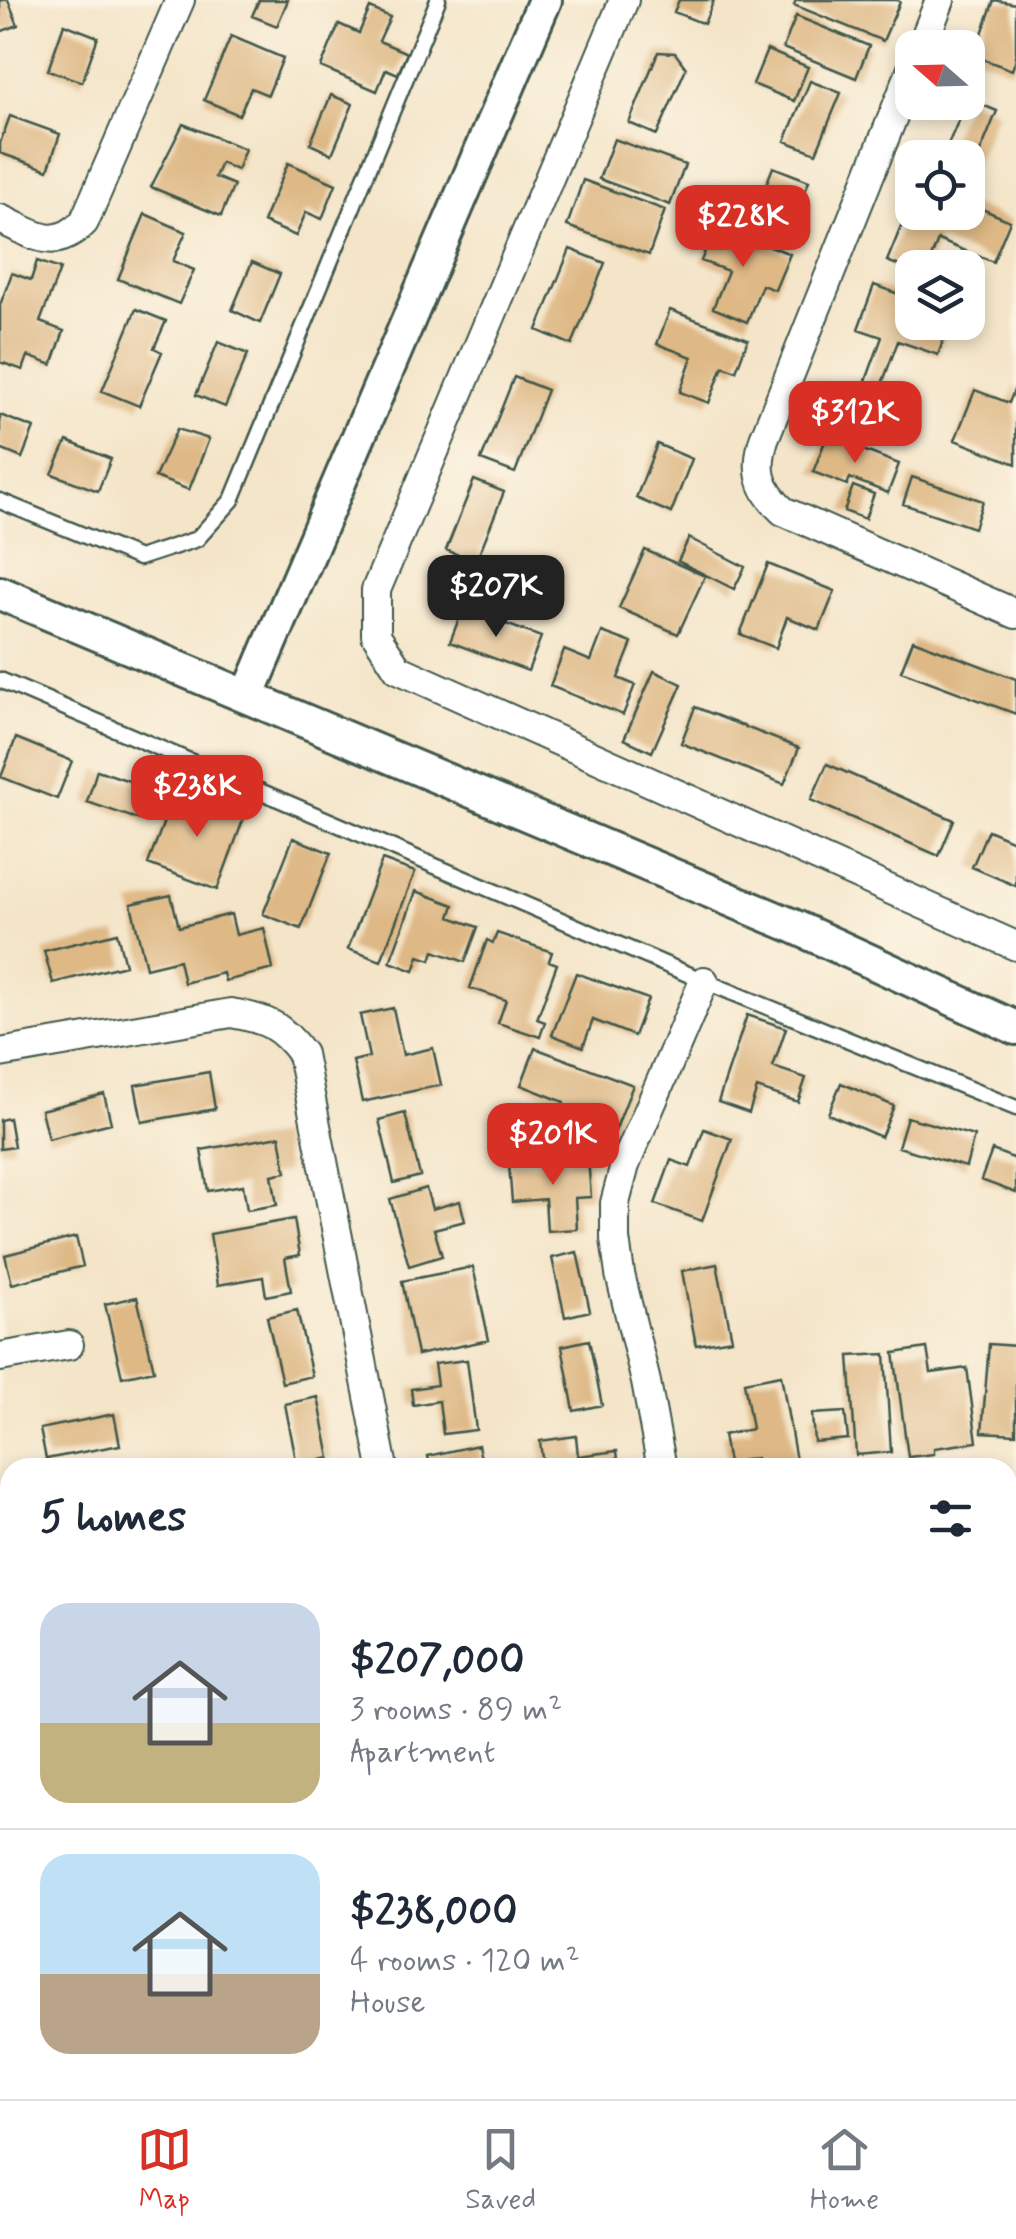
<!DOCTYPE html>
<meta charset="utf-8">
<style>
body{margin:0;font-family:Mynerve,sans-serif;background:#f2f2f3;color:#1f2937;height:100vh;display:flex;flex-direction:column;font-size:38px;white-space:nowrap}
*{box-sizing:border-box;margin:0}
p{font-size:32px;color:#747a83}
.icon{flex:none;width:55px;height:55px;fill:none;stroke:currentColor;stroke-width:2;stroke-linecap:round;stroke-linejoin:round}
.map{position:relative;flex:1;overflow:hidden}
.side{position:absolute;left:0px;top:1458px;width:1018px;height:642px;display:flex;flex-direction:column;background:#fff;border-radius:30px 30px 0 0;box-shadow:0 5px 15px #0003}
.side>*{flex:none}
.needle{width:65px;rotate:290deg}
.fabs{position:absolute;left:895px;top:30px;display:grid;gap:20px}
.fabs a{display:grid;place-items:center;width:90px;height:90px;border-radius:20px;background:#fff;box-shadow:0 5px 15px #0003;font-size:50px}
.price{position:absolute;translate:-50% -85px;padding:0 22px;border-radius:20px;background:#d93025;color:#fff;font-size:32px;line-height:65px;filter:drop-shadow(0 2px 5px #0008)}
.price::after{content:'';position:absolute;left:50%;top:60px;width:30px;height:22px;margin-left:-15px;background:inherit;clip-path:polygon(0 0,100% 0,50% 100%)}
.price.on{background:#222;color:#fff}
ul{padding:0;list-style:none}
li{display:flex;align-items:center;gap:30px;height:250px;padding:0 40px}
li+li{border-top:2px solid #e0e1e3}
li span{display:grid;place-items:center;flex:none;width:280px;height:200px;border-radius:30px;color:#555}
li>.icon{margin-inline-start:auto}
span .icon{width:120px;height:120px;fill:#fffc;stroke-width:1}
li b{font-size:42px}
h2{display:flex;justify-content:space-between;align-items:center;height:120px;padding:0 40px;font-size:42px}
.dock{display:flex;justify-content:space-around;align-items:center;height:140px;border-top:2px solid #e0e1e3;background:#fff;font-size:28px;color:#747a83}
.dock a{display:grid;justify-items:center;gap:5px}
.dock .on{color:#d93025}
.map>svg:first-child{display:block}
</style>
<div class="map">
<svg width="1016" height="2099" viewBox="0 0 1016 2099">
<rect width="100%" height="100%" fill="#fcf5e5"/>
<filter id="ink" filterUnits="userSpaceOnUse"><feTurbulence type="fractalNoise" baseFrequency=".01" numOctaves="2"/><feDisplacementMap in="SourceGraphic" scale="20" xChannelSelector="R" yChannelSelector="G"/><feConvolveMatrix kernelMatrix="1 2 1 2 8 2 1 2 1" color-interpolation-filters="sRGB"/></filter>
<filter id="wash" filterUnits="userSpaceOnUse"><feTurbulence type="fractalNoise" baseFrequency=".0048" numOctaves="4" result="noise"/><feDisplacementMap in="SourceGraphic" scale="40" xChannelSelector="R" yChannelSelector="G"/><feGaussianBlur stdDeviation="2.25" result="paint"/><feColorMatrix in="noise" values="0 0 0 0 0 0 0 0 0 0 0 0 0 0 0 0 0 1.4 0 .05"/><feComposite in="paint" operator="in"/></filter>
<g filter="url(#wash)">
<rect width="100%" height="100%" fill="#f4e5c9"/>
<path fill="#80c783" stroke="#50825c" stroke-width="2.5" d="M252,2090h374l2,9h-376z"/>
<g id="blocks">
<path fill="#deb885" d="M0,0h8l10,25 -18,7z
M259,0h29l-11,26 -25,-10z
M679,0h35l-10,24 -30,-12z
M796,0h100l4,2 -17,39 -89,-36z
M994,0l22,4v55l-4,11 -38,-14z
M370,8l20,9 -11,24 28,12 -9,21 -12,-5 -9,22 -56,-24 18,-43 20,9z
M796,16l73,30 -13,32 -73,-30z
M64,24l34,13 -16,45 -34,-12z
M231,36l52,22 -15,37 -17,-7 -12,27 -35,-15z
M767,50l41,17 -14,34 -41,-17z
M658,52l17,1 11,15 -29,67 -28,-12z
M810,81l31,12 -25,60 -31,-12z
M331,95l22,9 -21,50 -22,-10z
M968,99l29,12 -29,71v-24h-26z
M10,116l50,18 -12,36 -48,-17v-10z
M183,124l62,25 -8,21 -16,-7 -6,14 19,8 -13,31 -70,-29z
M614,139l71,26 -15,40 -71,-26z
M288,163l48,21 -14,35 -16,-7 -10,24 -33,-14z
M773,167l36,14 -21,54 -36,-14z
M583,180l82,30 -16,45 -82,-29z
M912,200v12h56v-9l42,18 -17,41 -55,-22 -11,28h-15v3l-25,-10z
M145,214l41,18 -13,29 21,9 -15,34 -61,-25z
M716,224l74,30 -15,36 -13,-5 -15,37 -34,-14 15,-37 -27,-10z
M570,249l35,14 -33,82 -35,-15z
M37,261l23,8 -20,53 24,9 -12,34 -24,-9 -5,14 -23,-8v-57l12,-32 19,7z
M252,262l28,12 -20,49 -28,-13z
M874,285l38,14v23h38l-12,33 -40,-14 -19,51 -15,-6 18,-49 -24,-8z
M136,309l30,12 -12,27 8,4 -23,54 -37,-15z
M670,310l78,29 -12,32 -13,-5 -14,37 -29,-11 12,-35 -35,-13z
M218,342l30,12 -23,53 -29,-12z
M514,377l33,13 -32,83 -34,-13z
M1016,385v79l-61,-24 20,-50 34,13z
M0,415l34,13 -12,30 -22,-9z
M177,429l32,10 -20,51 -34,-13z
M827,436l72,28 -11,29 -38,-15 -3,7 -34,-13z
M67,441l44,18 -13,32 -46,-17z
M657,444l35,15 -21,54 -35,-15z
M912,477l71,24 -9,27 -71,-24z
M474,480l30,12 -28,70 -30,-12z
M853,486l21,8 -9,25 -21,-8z
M689,538l56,29 -11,22 -56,-28z
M645,550l60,26 -27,58 -59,-26z
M768,564l67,27 -16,39 -32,-13 -11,31 -36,-14z
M463,608l78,29 -13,34 -78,-29z
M602,632l30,11 -14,35 17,7 -12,30 -73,-29 14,-36 27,11z
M913,640l103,39v35l-115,-43z
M654,671l28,13 -30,68 -28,-13z
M695,707l104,41 -15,36 -103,-41z
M16,738l56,23 -15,38 -56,-22z
M827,764l127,56 -15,36 -128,-56z
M97,770l59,20 -10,32 -59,-20z
M176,789l69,26 -28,75 -69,-26z
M988,830l28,12v44l-44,-19z
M293,838l38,15 -30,76 -38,-15z
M382,860l33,12 -34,89 -33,-12z
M416,891l38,14 -4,12 28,10 -13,35 -31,-11 -3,9 -12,-4 -5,15 -24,-9z
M171,895l8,32 52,-13 5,21 28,-7 9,41 -48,12 -2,-8 -39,10 -5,-23 -33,8 -15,-64z
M117,933l8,32 -72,18 -9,-32z
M497,933l55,19 -3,9 8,3 -20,55 8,3 -5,15 -42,-14 8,-23 -36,-12 17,-48 6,3z
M576,973l72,26 -14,37 -41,-16 -10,27 -31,-12z
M393,1008l10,47 30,-7 8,37 -79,17 -9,-41 16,-4 -9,-42z
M747,1015l39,13 -13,39 33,11 -8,24 -41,-14 -8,25 -31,-11z
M535,1048l98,37 -18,46 -25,-10 -10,27 -30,-11 14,-35 -43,-17z
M209,1072l6,37 -73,13 -7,-37z
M841,1083l53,23 -13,31 -53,-23z
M104,1094l7,29 -63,16 -7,-29z
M405,1113l15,63 -26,7 -15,-63z
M907,1117l67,19 -8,31 -68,-20z
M9,1118l5,29 -14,2v-29z
M704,1129l28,10 -30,82 -47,-17 16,-44 19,7z
M280,1136l6,36 -14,3 5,30 -30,5 -4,-25 -35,6 -7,-41z
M992,1150l24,9v34l-35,-13z
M588,1158l3,39 -16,1 2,31 -30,2 -2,-32 -33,3 -3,-37z
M426,1188l6,21 28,-8 5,20 -31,8 8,27 -33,10 -19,-67z
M294,1219l6,36 -15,3 6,33 -25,5 -3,-19 -45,8 -8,-51z
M76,1237l7,29 -71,18 -7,-29z
M577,1252l13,59 -25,6 -13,-59z
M717,1264l15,75 -36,6 -14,-74z
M473,1267l16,73 -72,15 -15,-74z
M137,1297l17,73 -32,7 -17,-73z
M297,1310l15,66 -30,7 -15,-66z
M589,1340l13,65 -28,6 -12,-65z
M989,1344l27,2v88l-34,-2z
M927,1348l4,25 36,-5 10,74 -43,6v6l-26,3 -14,-104z
M885,1354l6,98 -35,3 -7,-99z
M467,1360l9,70 -33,4 -4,-33 -26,4 -2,-16 26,-4 -3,-21z
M781,1375l16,91 -39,2 -2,-10 -28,5 -5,-28 29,-6 -8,-47z
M318,1397l12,61 -33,7 -12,-61z
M845,1412l3,27 -34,3 -2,-28z
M114,1414l6,31 -74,14 -6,-30z
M576,1436l2,20 39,-5 2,17h-76l-3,-27z
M478,1445l5,23h-53l-2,-12z
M1008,1556h8v31h-8z
M2,1574l6,32 -8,1v-32z
M1016,1862v24l-8,2v-24z
M677,2090h67l2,9h-68z
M937,2090h16l1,9h-55z"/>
</g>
</g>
<g filter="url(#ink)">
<use href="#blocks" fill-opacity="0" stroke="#3f564a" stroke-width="2.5"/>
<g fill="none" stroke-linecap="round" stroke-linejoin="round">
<g stroke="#3f564a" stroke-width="19">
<path id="service" d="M0,501l139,57 58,-19 35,-39 206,-500
M0,680l704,301 312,127"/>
</g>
<g stroke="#3f564a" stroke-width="32">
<path id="minor" d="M624,0l-248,590v45l22,34 618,277
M921,48l19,-48
M912,69l-148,370c-9,30 -5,50 19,72l233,103
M0,219c34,15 54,34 84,3l96,-222
M0,1053l231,-40c35,6 50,12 71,41l81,414
M0,1357l69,-12
M662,1468l-16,-86 -26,-108 -5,-35v-36l10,-38 79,-184
M1008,1486l8,1
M0,1658l10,-2
M1008,1803l8,-2
M786,2090l2,9"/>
</g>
<g stroke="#3f564a" stroke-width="38">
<path id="tertiary" d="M0,593l791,332 225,103
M248,696l297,-696"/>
</g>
<use href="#service" stroke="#fff" stroke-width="14"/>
<use href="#minor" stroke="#fff" stroke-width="28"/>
<use href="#tertiary" stroke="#fff" stroke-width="32"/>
</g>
</g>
</svg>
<div class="fabs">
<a><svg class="needle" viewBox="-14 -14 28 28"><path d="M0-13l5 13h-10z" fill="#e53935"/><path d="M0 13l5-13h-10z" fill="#747a83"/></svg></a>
<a><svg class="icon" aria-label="locate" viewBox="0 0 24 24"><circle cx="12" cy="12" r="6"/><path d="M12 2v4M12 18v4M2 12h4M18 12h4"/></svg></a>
<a><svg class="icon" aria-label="layers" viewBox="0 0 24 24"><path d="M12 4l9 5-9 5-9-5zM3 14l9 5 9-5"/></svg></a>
</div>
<b class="price" style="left:743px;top:270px">$228K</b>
<b class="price" style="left:855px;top:466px">$312K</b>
<b class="price on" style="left:496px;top:640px">$207K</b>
<b class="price" style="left:197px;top:840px">$238K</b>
<b class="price" style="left:553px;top:1188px">$201K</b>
<section class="side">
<h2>5 homes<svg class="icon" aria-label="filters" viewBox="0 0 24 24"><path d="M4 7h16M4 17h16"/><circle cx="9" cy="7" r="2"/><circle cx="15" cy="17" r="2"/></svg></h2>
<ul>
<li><span style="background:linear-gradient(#c9d6e8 60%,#c2b280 0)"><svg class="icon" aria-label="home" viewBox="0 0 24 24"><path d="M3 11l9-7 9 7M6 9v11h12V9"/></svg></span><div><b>$207,000</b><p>3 rooms · 89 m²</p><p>Apartment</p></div></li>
<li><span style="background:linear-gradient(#bfe0f5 60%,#b9a48a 0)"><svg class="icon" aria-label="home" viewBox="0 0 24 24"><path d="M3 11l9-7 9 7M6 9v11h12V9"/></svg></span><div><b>$238,000</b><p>4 rooms · 120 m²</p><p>House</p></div></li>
</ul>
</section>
</div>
<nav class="dock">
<a class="on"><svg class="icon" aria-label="map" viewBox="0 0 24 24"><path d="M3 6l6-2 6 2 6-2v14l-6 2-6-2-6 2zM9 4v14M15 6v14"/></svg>Map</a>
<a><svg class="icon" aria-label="saved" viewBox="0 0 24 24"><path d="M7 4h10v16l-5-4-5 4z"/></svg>Saved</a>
<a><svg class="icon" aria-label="home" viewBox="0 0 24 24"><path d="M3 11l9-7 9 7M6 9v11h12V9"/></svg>Home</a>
</nav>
